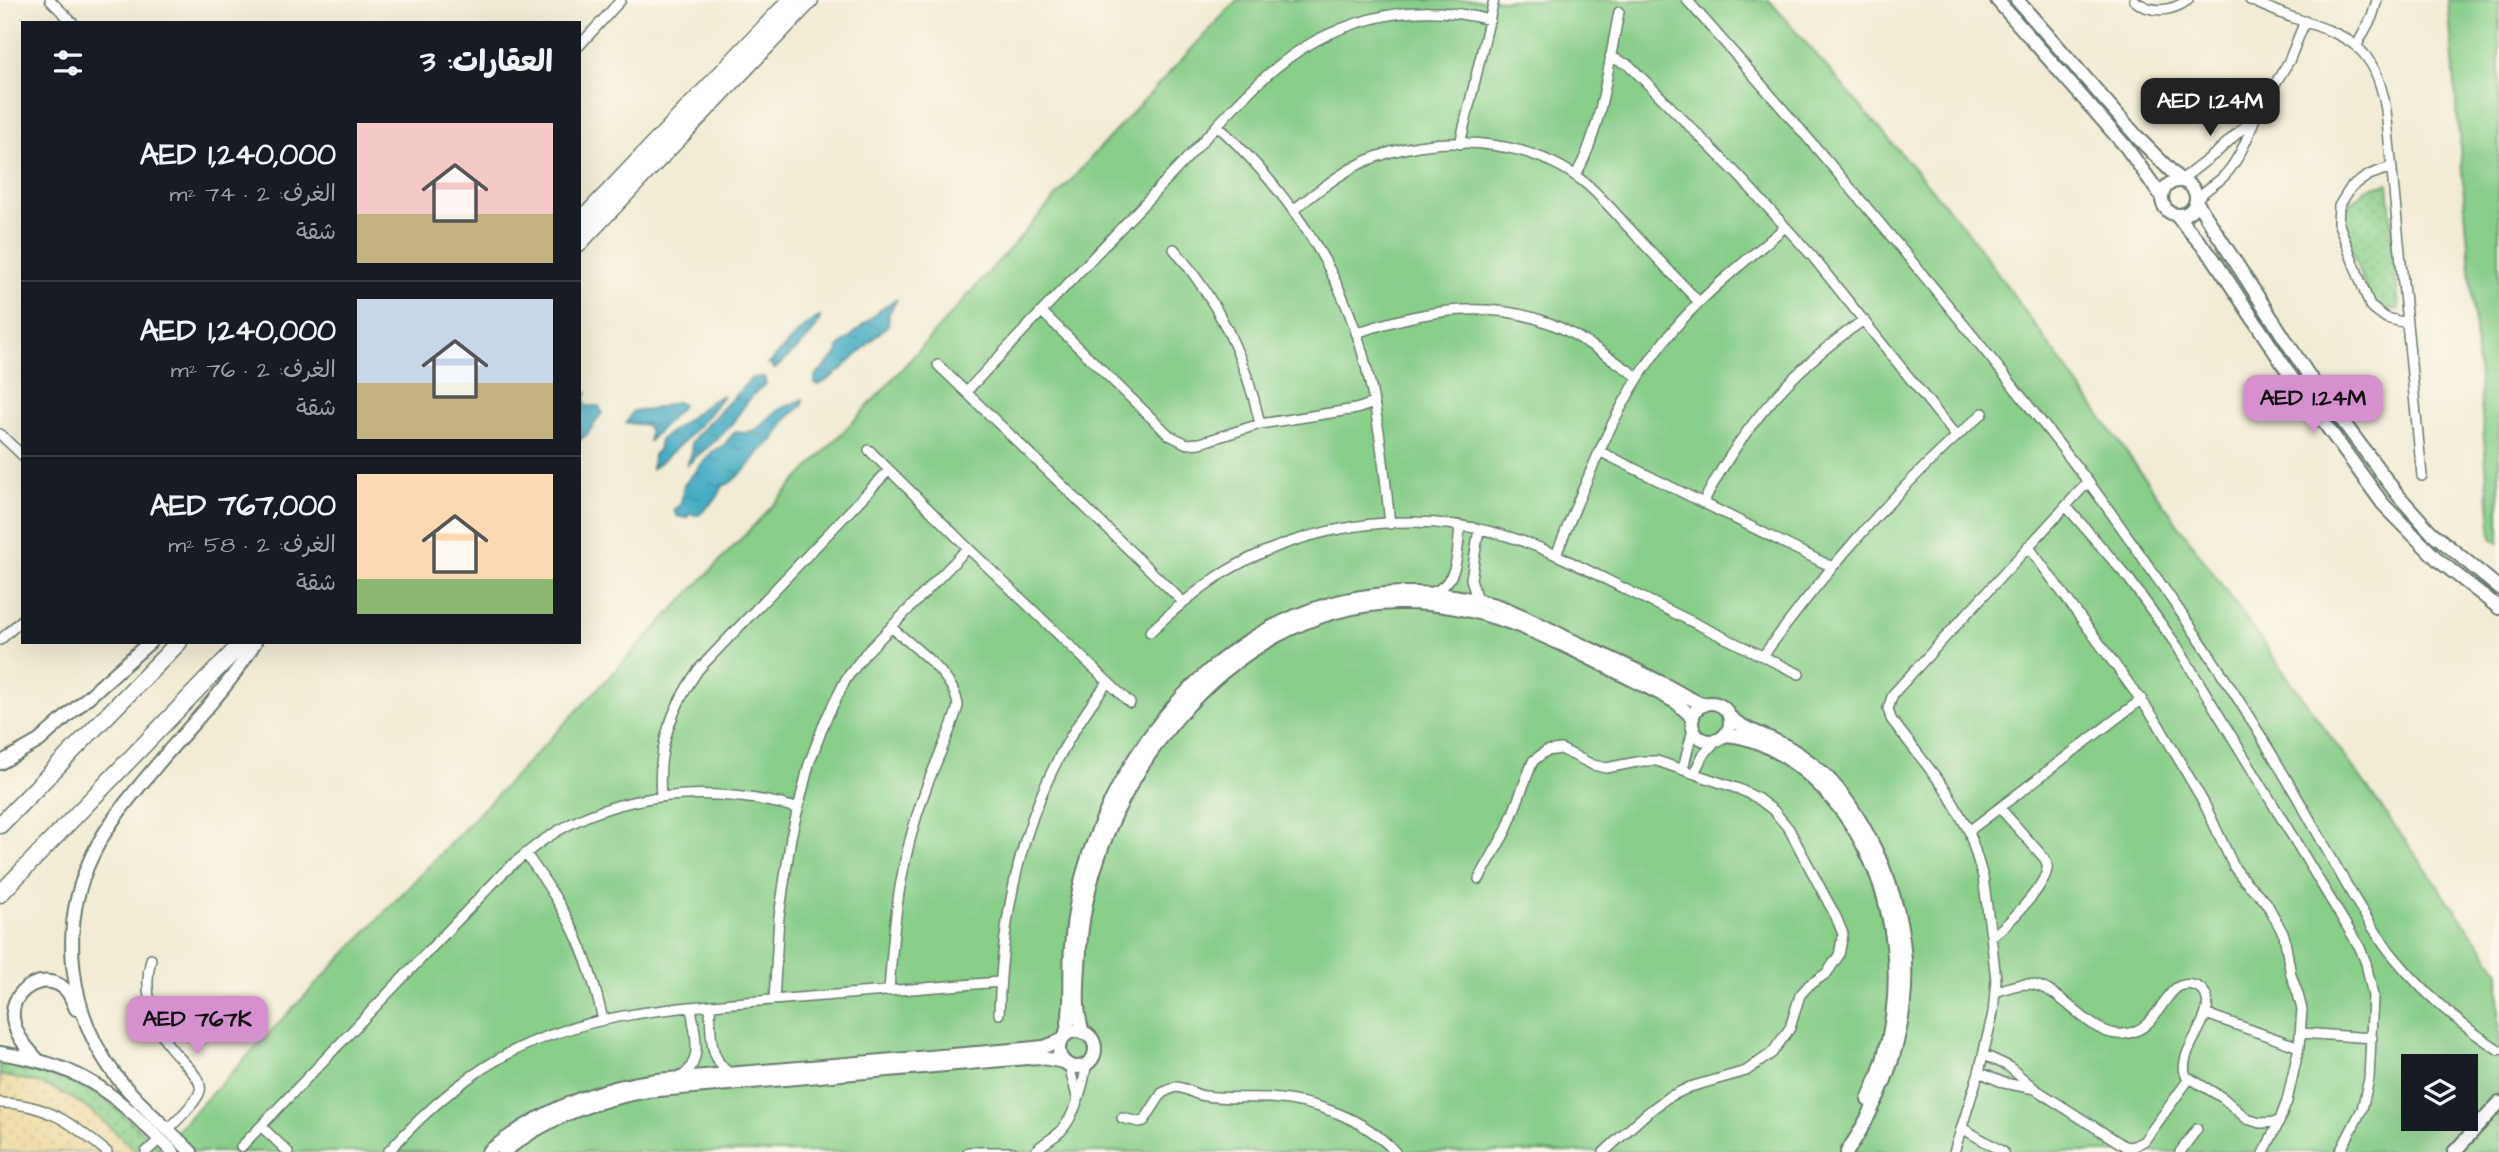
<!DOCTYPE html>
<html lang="ar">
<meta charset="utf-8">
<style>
body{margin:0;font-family:"Architects Daughter","Playpen Sans Arabic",sans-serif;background:#20242c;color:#f1f3f6;direction:rtl;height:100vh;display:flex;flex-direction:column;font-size:26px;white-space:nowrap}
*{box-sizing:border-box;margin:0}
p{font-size:23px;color:#9ea1a6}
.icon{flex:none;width:38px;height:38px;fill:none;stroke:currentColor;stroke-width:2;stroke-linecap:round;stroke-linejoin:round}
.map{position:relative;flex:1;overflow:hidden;direction:ltr}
.details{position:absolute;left:21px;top:21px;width:560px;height:623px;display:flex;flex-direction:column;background:#171b24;border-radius:0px;box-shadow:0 7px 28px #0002;direction:rtl}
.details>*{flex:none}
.controls{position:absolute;left:2401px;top:1054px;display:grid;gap:14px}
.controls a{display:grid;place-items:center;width:77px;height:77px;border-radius:0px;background:#171b24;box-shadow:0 7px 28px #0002;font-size:35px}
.price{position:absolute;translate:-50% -60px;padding:0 16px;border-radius:14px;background:#d690ce;color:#111;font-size:23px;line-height:46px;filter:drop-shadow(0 2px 4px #0008)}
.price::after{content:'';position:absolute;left:50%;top:42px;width:21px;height:16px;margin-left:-10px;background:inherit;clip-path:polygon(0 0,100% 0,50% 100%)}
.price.selected{background:#222;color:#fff}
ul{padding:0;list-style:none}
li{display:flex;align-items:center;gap:21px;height:175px;padding:0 28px}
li+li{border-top:2px solid #363941}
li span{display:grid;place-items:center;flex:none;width:196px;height:140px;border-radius:0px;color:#555}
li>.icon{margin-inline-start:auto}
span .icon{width:84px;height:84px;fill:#fffc;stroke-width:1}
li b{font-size:30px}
h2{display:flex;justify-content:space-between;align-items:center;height:84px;padding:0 28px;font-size:30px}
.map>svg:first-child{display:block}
</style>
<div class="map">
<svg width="2499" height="1152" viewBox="0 0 2499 1152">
<defs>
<pattern id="sand-dots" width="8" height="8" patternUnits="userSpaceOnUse" patternTransform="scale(1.75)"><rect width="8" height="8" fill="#eeda9e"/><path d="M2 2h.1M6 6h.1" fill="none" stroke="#ccbc89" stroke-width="1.8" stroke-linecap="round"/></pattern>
<pattern id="park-dots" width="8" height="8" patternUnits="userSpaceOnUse" patternTransform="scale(1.75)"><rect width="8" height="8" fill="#87ce89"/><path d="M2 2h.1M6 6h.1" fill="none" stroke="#6ea871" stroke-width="1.8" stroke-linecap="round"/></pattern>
<pattern id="water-ripples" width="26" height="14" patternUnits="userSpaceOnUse" patternTransform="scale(1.75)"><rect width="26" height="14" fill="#43abc3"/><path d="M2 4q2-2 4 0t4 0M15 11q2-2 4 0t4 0" fill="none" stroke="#378c9f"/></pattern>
</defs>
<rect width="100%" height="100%" fill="#fbf7ec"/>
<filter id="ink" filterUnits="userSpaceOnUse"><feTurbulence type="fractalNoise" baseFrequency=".0143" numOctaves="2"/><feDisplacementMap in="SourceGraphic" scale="14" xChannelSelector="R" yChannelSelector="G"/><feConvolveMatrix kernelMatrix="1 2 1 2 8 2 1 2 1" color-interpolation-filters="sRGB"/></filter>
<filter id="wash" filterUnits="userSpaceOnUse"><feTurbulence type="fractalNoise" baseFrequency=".00686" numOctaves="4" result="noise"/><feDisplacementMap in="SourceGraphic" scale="28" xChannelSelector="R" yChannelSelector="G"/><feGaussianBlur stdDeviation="1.57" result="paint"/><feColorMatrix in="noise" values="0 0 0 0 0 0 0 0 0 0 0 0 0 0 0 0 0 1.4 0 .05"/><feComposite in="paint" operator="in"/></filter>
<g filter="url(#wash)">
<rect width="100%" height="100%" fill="#f2ecd6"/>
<path fill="#87ce89" stroke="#53865e" stroke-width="2" fill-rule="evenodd" d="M1237,0h532l197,229 533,742v181h-2343l727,-762 224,-250zM2413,1066h53v52h-53z
M2448,0h51v543l-7,-5z"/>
<path fill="url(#sand-dots)" stroke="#868c69" stroke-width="2" d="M0,1075c12,3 26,4 38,8 40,12 70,41 99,69h-137z"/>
<path fill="url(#park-dots)" stroke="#53865e" stroke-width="2" d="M2388,183l11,127 -19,-2 -12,-12 -26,-72 4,-16 20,-19z
M0,1058c14,3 30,4 43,9 49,17 80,46 117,81l-4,4h-19c-29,-28 -59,-57 -99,-69 -12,-4 -26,-5 -38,-8z"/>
<path fill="url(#water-ripples)" stroke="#31747c" stroke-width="2" d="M897,299l-8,14 -1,12c-23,20 -42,45 -69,60l-4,-2v-7l23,-23v-5l43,-39z
M820,317c-1,16 -34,41 -45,52l-3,-1v-4h-3c12,-13 34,-41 51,-47z
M764,377l2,7c-16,10 -25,28 -37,43 -13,15 -28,25 -42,38l5,-13 -1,-9 6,-8 55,-57z
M587,393l-3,6 2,7h13l3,7 -14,20 -9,8v-45z
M723,395c-19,29 -44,52 -71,74l1,-14 5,-5 2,-10 50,-38z
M803,399l-1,7 -14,11 -13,21 -17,16 -10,13 -18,16 -7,3 -6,12 -18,17 -10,-1 -2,4 -10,-2 -3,-6 7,-6 3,-19 28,-33 12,-7 11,-13 11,1 11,-4 21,-19z
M676,402l6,3 -3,5 -30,31v-11l-3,-5 -20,-2 7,-12 17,-1z"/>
</g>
<g filter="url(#ink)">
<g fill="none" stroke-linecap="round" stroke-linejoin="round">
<g stroke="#697a6d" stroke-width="12">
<path id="minor" d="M50,0l23,23
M1687,0c138,155 272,314 399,479 32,42 62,87 93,131 42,60 81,123 118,187 30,51 57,107 93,155 31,39 67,71 109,98
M2134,0c17,14 37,12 54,0
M2250,0c14,6 27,12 41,17 57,19 84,27 95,93l36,366
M2357,45l15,-28 5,-17
M579,46l42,-46
M1610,57l19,8 111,112 72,79 144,180
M1218,126c66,61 119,137 144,225 16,56 22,115 28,173
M1460,144l34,-144
M2391,167l-22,8 -18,12 -12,19 -1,16 32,84 16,12 21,5
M1575,176c26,-42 34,-115 44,-164
M2181,180l35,-27 39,-36 34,-56 16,-40
M2196,200c8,-10 17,-14 26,-22 16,-15 26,-40 33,-60
M1293,210c23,-17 45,-36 71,-48 66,-30 162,-26 220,20 17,14 31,31 45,46 23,25 47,50 70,74
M1174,249c44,52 72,109 86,175
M1042,312l127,123 18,9 13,-1 60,-19 96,-15 18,-6
M1356,333c67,-23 138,-36 205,-5 27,13 52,32 77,49
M938,365l245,237
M966,392c69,-74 139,-147 209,-221 42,-44 86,-101 140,-130 56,-30 114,-37 175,-21
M0,434l23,22
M869,450l99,98 162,155
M1599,451l233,116
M1703,503c38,-75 91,-136 161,-183
M2066,506l63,73 48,67 183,302 6,15 7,33 -4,83 -7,30 -22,43
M2028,546l129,176 47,81 30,64 10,13 22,22 18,33 7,40 7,19 4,16 -3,37 -12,54 -8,21 -15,30
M1556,555c35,-85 63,-165 126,-235 31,-34 69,-63 103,-93
M1431,593c29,-10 26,-42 29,-67
M1477,600l-6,-21 8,-50
M1150,632c22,-21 45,-40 70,-57 78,-49 187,-66 276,-42 46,12 89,36 131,57 58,28 115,56 172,84
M0,640l23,-21
M1763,656c65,-89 136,-171 220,-243
M1683,769l10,-40
M1694,773l9,-18 13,-14
M661,796c-4,-48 10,-87 37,-126l191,-200
M1969,831l173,-132
M526,854c42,58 61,95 77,166
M1479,879l27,-48 27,-70 13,-10 15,-2 32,16 13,3 36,-7h15l82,28 18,9 16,12 16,19 47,88 7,17 -4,21 -12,18 -18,12 -9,10 -10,33 -18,25 -26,18 -56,16 -23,11 -20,15 -43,39
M1991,936c15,-8 54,-50 56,-67 1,-5 0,-6 -2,-10l-45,-51
M151,959c-8,29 0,59 16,84 8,13 37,34 33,48 -3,11 -24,30 -32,39
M889,991c5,-73 11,-130 36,-200 10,-29 25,-56 33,-85 -3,-31 -45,-59 -67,-79
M1996,992c10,-4 20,-8 31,-8 36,1 61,54 97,50 28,-3 34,-28 50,-44 8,-8 22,-7 29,1 19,22 -28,59 -17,85l37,22 24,21 13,4 19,-1
M774,1000l5,-83 12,-80 18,-73 16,-43 21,-42 19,-25 103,-106
M710,1005c1,24 -2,55 20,68
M999,1014c4,-124 31,-234 109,-332
M2206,1014l93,33
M2301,1033l71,5
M1984,1055l24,11 27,23 91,58 8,-1 10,-5 45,-62
M1069,1065l8,32
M1979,1072l25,11 31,6
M681,1077c24,-16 13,-46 10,-70
M0,1103c46,0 73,21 107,49
M1122,1118l17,4 5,-1 18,-28 13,-6c11,0 19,8 30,9 21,3 43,1 65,2 44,3 95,20 125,54
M262,1127l26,25
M1962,1128l41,24
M241,1147l262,-274c14,-12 27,-24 42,-34 74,-50 169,-54 252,-31
M146,1152l14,-13
M388,1152c36,-40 80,-79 129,-103 79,-38 169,-42 255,-49 76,-6 152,-12 228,-18
M968,1152h45
M1035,1152c7,-9 18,-13 26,-21 13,-14 24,-48 25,-67
M1954,1152l25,-80 14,-59 3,-33 -5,-44 -8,-59 -14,-46 -23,-41 -55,-71 -3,-10 5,-15 195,-212
M2180,1152l17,-23"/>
</g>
<g stroke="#697a6d" stroke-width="16">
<path id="tertiary" d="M1997,0l129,147 36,50
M2017,0l123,140 40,40
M2162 198a17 17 0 1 1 34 0a17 17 0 1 1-34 0Z
M2196,201l113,175 88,118 34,38 68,56
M2176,215l37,43 83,126 87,120 55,56 61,48
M1692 722a19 19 0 1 1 38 0a19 19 0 1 1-38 0Z
M1729,716c13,13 31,17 47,25 18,8 34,20 48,33 22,21 38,48 51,75 51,105 35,208 -28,303
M1725,735c29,1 59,19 81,38 92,79 112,220 62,327
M0,763l39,-22 111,-99
M1059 1049a18 18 0 1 1 36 0a18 18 0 1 1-36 0Z
M1083,1033c-9,-28 -4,-56 -3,-85 11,-160 145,-341 317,-345 97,-3 177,49 262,90l18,10 16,15
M1065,1036c8,-25 4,-62 6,-89 2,-31 8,-63 18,-93 45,-132 151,-248 296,-260 37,-3 74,0 110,11 25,8 48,21 72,33 32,15 64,29 95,45 14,7 27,16 42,22
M0,1053c88,14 112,40 173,99
M37,1059c-12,-13 -26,-29 -24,-48 2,-24 34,-40 53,-21 5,5 7,13 10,19
M191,1152c-25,-25 -53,-48 -75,-76 -48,-63 -58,-151 -23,-222 15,-31 37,-57 59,-83 34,-42 76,-81 103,-129
M488,1152c50,-40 105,-64 169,-72l367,-31 20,-2 18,-7
M504,1152c41,-34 91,-52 143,-61l391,-34 26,5
M2454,1152l45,-49"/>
</g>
<g stroke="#697a6d" stroke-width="19">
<path id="trunk" d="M579,223l212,-223
M579,243l231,-243
M0,825l179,-183
M0,894l243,-252"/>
</g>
<use href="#minor" stroke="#fff" stroke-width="9"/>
<use href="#tertiary" stroke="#fff" stroke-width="12"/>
<use href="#trunk" stroke="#fff" stroke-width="16"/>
</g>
</g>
</svg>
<div class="controls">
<a><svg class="icon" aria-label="layers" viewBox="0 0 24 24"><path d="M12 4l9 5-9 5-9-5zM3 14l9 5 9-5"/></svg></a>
</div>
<b class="price selected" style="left:2210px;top:138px">AED 1.24M</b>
<b class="price" style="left:2313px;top:435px">AED 1.24M</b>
<b class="price" style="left:197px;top:1056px">AED 767K</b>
<section class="details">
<h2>العقارات: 3<svg class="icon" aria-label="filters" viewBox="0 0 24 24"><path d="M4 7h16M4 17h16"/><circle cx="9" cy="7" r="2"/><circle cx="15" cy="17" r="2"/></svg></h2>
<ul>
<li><span style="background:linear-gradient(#f6c9c9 65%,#c2b280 0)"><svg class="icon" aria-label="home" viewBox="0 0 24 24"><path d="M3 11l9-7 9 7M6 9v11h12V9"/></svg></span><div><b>AED 1,240,000</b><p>الغرف: 2 · 74 m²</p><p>شقة</p></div></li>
<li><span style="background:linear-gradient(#c9d6e8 60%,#c2b280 0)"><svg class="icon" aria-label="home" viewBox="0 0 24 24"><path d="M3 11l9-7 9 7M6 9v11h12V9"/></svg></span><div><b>AED 1,240,000</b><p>الغرف: 2 · 76 m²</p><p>شقة</p></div></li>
<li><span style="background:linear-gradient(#ffd9b3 75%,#8fb573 0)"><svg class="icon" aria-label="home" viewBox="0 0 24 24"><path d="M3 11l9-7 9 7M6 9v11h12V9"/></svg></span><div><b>AED 767,000</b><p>الغرف: 2 · 58 m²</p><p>شقة</p></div></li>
</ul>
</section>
</div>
